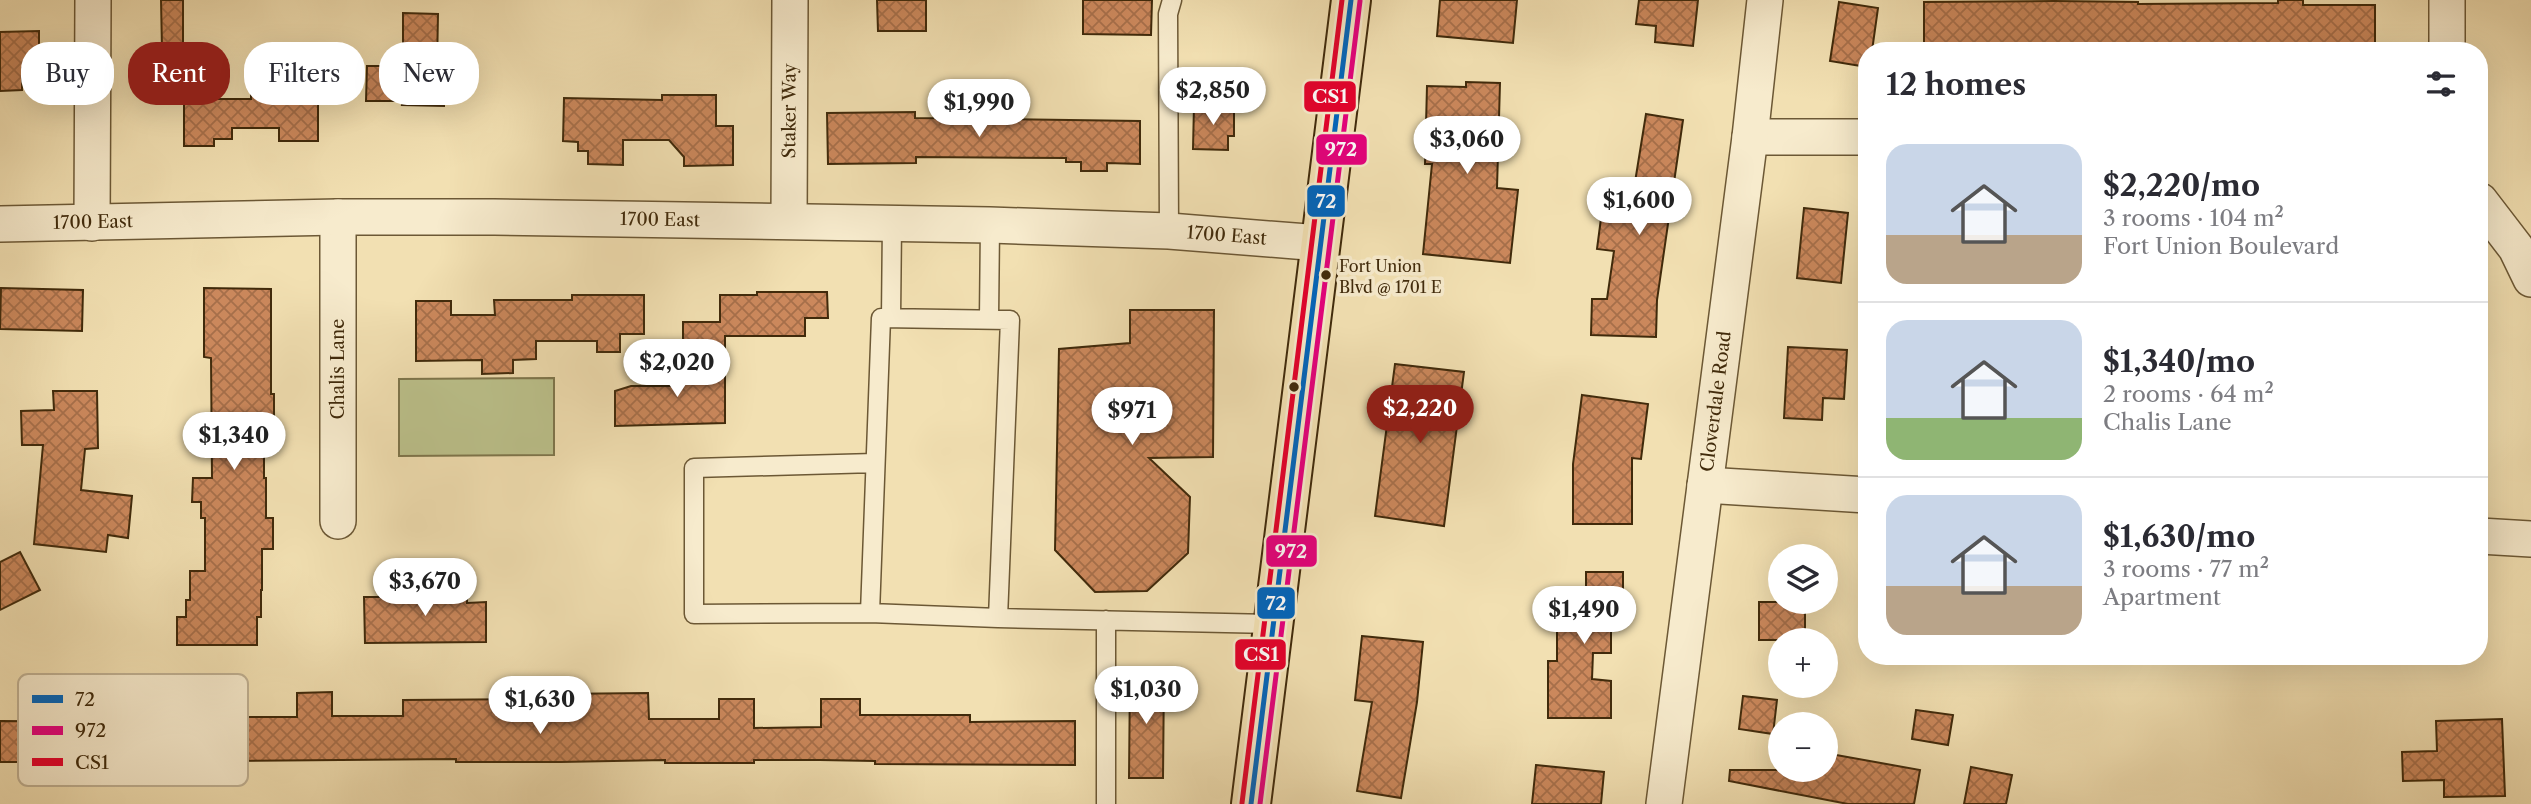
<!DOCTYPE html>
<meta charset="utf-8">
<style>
body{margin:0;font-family:"Libre Caslon Text",serif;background:#f2f2f3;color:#2b2b33;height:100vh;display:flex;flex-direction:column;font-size:26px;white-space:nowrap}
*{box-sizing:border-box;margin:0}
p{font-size:23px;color:#7c7c81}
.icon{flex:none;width:38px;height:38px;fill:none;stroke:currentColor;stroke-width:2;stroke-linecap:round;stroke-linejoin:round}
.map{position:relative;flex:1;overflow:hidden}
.drawer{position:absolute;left:1858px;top:42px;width:630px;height:623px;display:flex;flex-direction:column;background:#fff;border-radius:28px;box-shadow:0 7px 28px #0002}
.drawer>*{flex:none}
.hud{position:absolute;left:21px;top:42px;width:665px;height:63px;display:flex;gap:14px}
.controls{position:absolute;left:1768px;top:544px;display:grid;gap:14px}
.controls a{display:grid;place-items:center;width:70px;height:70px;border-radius:50%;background:#fff;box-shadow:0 7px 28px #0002;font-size:35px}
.price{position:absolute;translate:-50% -60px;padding:0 16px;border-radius:24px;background:#fff;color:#222;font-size:23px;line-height:46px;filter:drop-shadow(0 2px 4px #0008)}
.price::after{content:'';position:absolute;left:50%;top:42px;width:21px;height:16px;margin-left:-10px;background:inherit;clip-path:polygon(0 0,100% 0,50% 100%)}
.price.active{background:#8f2418;color:#fff}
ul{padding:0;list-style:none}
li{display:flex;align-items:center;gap:21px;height:175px;padding:0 28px}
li+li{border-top:2px solid #e1e1e2}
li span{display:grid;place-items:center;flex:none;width:196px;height:140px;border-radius:21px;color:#555}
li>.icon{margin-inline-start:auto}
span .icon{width:84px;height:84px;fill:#fffc;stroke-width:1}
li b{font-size:30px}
h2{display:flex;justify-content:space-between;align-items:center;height:84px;padding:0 28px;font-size:30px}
.pill{padding:0 24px;border-radius:28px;background:#fff;box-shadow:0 7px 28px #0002;font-size:24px;line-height:63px}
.pill.active{background:#8f2418;color:#fff}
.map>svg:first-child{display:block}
</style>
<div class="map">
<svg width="2531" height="804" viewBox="0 0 2531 804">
<defs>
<pattern id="building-cross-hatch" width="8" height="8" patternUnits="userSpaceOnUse" patternTransform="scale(1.75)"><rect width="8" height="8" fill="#cb885c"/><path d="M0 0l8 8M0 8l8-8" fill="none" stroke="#a66f4a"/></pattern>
</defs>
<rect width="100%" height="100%" fill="#f2e0b2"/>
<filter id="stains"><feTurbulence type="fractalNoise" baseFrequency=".00286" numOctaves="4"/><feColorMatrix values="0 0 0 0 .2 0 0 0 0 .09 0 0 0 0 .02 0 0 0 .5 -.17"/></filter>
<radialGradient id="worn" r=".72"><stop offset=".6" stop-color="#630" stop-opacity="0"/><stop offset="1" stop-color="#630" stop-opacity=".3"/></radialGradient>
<path fill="#bcc28c" stroke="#7e764c" stroke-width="2" d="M554,378v77l-155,1v-77z"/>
<path fill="url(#building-cross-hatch)" stroke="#402a0b" stroke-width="2" d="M161,0h22v80l-31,1v-32h10z
M877,0h49v31h-48z
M1083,0h69l-1,35 -68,-1z
M1440,0h77l-4,43 -76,-7z
M1639,0h59l-5,46 -38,-4 1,-16 -20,-2z
M2278,0h25v5h72v46h-451v-49l130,-1 84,1v2l140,-1z
M1839,2l39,6 -6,43h-5v16l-37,-6z
M403,13l35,1 -1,53h15l-1,34h-7v5l-42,-1 1,-4h-37l1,-35h36z
M39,31v37h-17v22l-22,1v-59z
M1466,82l34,1 -3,105 21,2 -8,73 -87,-9 9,-90h-7l2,-78 39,1z
M251,94h67v47h-39v-13h-47v11h-18v7h-30v-47h67z
M662,95h54v31h17v39l-49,1v-9l-15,-17h-46v25l-35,-1v-13h-10v-9l-15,-1 1,-43 98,2z
M1194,105h40v31h-6v14l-35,-1z
M915,112v6l225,3v43l-33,-1v8h-26v-9h-15v-4l-150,-1v6l-88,1 -1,-51z
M1646,114l37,6 -26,180 -1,37 -65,-2 1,-36h15l7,-48 -17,-2 6,-46 28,4z
M1804,208l44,5 -7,70 -44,-5z
M1,288l82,2 -1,41 -82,-2z
M204,288l67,1v105h3v31h-10v53h2v40h7v31h-11v41h-1v27h-4v28h-80v-28h9v-17h4v-29h15v-53h-4v-16h-9l1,-24h19l-1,-120 -7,-1z
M757,292h70l1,26h-23v18h-80v16h-42v-30h37v-27h37z
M572,295h72v39h-24v18h-23v-11h-61v18l-23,1v13l-31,1v-14l-66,1v-60h35v14h44l-1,-15h78z
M1130,310h84l-1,147 -64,1 41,39 -2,56 -41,38 -52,1 -40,-42 4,-201 71,-6z
M1788,347l59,3 -3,49 -21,-1 -1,22 -38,-2z
M725,354v69l-110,3v-35l16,-5h52v-18z
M1395,364l69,8 -20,154 -69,-10z
M53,391h44l1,57 -13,1 -4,41 51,6 -4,42 -20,-3 -2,17 -72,-8 9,-99h-21l-1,-34 33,-1z
M1582,395l66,9 -7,55 -9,-1v66h-59v-60z
M20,552l20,38 -40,20v-48z
M1586,572h37v56h-12v25h-18l-1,26 19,2v37h-63v-57h9v-73h29z
M467,590v13l19,-1v40l-121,1 -1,-46h47v-6z
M1759,602h46v38h-46z
M1362,636l61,6 -6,60 -16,96 -44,-7 15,-89 -17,-2z
M1130,673h34l-1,105h-34z
M332,692v24h71v-16l150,-1v-5l95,-1 1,26h70v-20h35v29l67,-1v-28h39v16h110v7l105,-1v44l-200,-1v-3l-55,-1h-66v3h-89v-3l-104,2h-105v-3l-330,3v3h-87v-3h-39v-41l143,1v-8h86v3h68v-24z
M1743,696l34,4 -4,34 -34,-5z
M1916,710l37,5 -5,30 -36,-6z
M2502,719l3,77 -61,1v-17l-41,1 -1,-29 35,-1 -1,-30z
M1825,753l95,17 -6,34h-66l-119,-23 1,-11h95z
M1536,765l68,7 -3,32h-69z
M1971,767l41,8 -6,29h-42z"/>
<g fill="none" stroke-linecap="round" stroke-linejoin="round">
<g stroke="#6c5835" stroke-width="21">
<path id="service" d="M1169,231l-1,-217 4,-14
M891,318l1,-95
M989,319l1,-94
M870,613l-176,1v-146l181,-5
M998,618l-128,-5 11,-295 129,2 -12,298 275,6
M1106,804v-184"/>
</g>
<g stroke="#6c5835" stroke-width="38">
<g id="minor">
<path d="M2447,0v51"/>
<path d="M1750,137h117"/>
<path d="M2480,201l36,47 15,31"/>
<path d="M338,217v304"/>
<path id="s1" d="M789,221l1,-221"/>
<path d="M92,223l1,-223"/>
<path id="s2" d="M0,224l338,-7h156l496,8 179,6 151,12"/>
<path d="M1705,485l162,10"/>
<path d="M2480,536l51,3"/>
<path id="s3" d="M1664,804l86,-667 15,-137"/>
</g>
</g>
<g stroke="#402a0b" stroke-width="42">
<path id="primary" d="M1251,804l100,-804"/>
</g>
<use href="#service" stroke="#f7ebcd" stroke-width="18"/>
<use href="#minor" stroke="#f7ebcd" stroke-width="35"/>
<use href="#primary" stroke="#f2e0b2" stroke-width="38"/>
<g stroke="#f7ebcd" stroke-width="10">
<path id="bus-1" d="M1251,804l100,-804"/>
</g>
<g stroke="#f7ebcd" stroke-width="10">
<path id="bus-2" d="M1260,804l100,-803"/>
</g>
<g stroke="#f7ebcd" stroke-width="10">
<path id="bus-3" d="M1242,803l100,-803"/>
</g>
<use href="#bus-1" stroke="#0065bd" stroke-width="5"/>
<use href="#bus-2" stroke="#e5007d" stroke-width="5"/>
<use href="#bus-3" stroke="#e4002b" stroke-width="5"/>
</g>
<g fill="#402a0b" stroke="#f7ebcd" stroke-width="2.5">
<circle cx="1326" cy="275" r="6"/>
<circle cx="1294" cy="387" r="6"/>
</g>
<g text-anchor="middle" stroke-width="7" stroke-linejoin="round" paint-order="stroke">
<g font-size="16" fill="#402a0b" stroke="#f7ebcd" text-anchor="start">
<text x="1339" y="272">Fort Union<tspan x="1339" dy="21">Blvd @ 1701 E</tspan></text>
</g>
<g font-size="18" fill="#402a0b" stroke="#f7ebcd">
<text dy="6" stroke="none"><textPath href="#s1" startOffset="110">Staker Way</textPath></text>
<text dy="6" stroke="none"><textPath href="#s2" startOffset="660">1700 East</textPath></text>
<text dy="6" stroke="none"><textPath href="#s2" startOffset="93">1700 East</textPath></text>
<text dy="6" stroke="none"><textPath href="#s2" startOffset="1227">1700 East</textPath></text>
<text transform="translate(338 369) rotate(-90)" y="6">Chalis Lane</text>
<text dy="6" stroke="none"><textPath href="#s3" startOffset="406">Cloverdale Road</textPath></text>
</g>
</g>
<rect x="18" y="674" width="230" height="112" rx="10" fill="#f7ebcd" stroke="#c0b193" stroke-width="2"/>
<rect x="32" y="695" width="31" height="8" fill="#0065bd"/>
<rect x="32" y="726" width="31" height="9" fill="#e5007d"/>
<rect x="32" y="758" width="31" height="8" fill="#e4002b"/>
<g font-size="19" fill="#402a0b">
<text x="75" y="706">72</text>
<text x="75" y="737">972</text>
<text x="75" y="769">CS1</text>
</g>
<g stroke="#f7ebcd" stroke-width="2.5">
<rect x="1303" y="80" width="54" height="33" rx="7" fill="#e4002b"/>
<rect x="1315" y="133" width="53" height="33" rx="7" fill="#e5007d"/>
<rect x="1306" y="184" width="40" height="34" rx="7" fill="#0065bd"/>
<rect x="1265" y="534" width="53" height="34" rx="7" fill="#e5007d"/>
<rect x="1256" y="586" width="40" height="34" rx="7" fill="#0065bd"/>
<rect x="1234" y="638" width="53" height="33" rx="7" fill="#e4002b"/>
</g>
<g font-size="19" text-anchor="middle" font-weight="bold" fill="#fff">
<text x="1330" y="103">CS1</text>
<text x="1341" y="156">972</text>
<text x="1326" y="208">72</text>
<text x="1291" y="558">972</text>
<text x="1276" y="610">72</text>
<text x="1261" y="661">CS1</text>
</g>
<rect width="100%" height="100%" filter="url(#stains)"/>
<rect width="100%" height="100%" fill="url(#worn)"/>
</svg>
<div class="controls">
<a><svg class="icon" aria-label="layers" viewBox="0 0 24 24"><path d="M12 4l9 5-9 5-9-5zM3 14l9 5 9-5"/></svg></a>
<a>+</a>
<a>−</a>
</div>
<b class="price" style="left:1213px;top:127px">$2,850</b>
<b class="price" style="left:979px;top:139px">$1,990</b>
<b class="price" style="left:1467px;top:176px">$3,060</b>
<b class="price" style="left:1639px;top:237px">$1,600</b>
<b class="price" style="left:677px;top:399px">$2,020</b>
<b class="price active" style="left:1420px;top:445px">$2,220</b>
<b class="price" style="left:1132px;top:447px">$971</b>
<b class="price" style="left:234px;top:472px">$1,340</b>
<b class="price" style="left:425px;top:618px">$3,670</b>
<b class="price" style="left:1584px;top:646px">$1,490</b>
<b class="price" style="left:1146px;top:726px">$1,030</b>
<b class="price" style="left:540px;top:736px">$1,630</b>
<div class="hud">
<a class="pill">Buy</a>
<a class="pill active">Rent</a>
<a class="pill">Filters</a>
<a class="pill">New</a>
</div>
<section class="drawer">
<h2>12 homes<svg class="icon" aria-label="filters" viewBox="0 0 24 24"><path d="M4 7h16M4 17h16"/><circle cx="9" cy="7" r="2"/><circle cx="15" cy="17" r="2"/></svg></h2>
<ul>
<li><span style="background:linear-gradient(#c9d6e8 65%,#b9a48a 0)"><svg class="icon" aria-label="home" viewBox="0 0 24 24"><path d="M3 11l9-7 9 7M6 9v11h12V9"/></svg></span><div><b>$2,220/mo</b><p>3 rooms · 104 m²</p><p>Fort Union Boulevard</p></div></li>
<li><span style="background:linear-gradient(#c9d6e8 70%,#8fb573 0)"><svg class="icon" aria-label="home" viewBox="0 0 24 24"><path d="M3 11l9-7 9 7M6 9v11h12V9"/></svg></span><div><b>$1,340/mo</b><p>2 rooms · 64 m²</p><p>Chalis Lane</p></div></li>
<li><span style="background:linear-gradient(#c9d6e8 65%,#b9a48a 0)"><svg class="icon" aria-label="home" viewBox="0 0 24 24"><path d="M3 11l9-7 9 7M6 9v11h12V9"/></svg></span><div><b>$1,630/mo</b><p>3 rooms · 77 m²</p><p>Apartment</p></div></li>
</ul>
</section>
</div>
